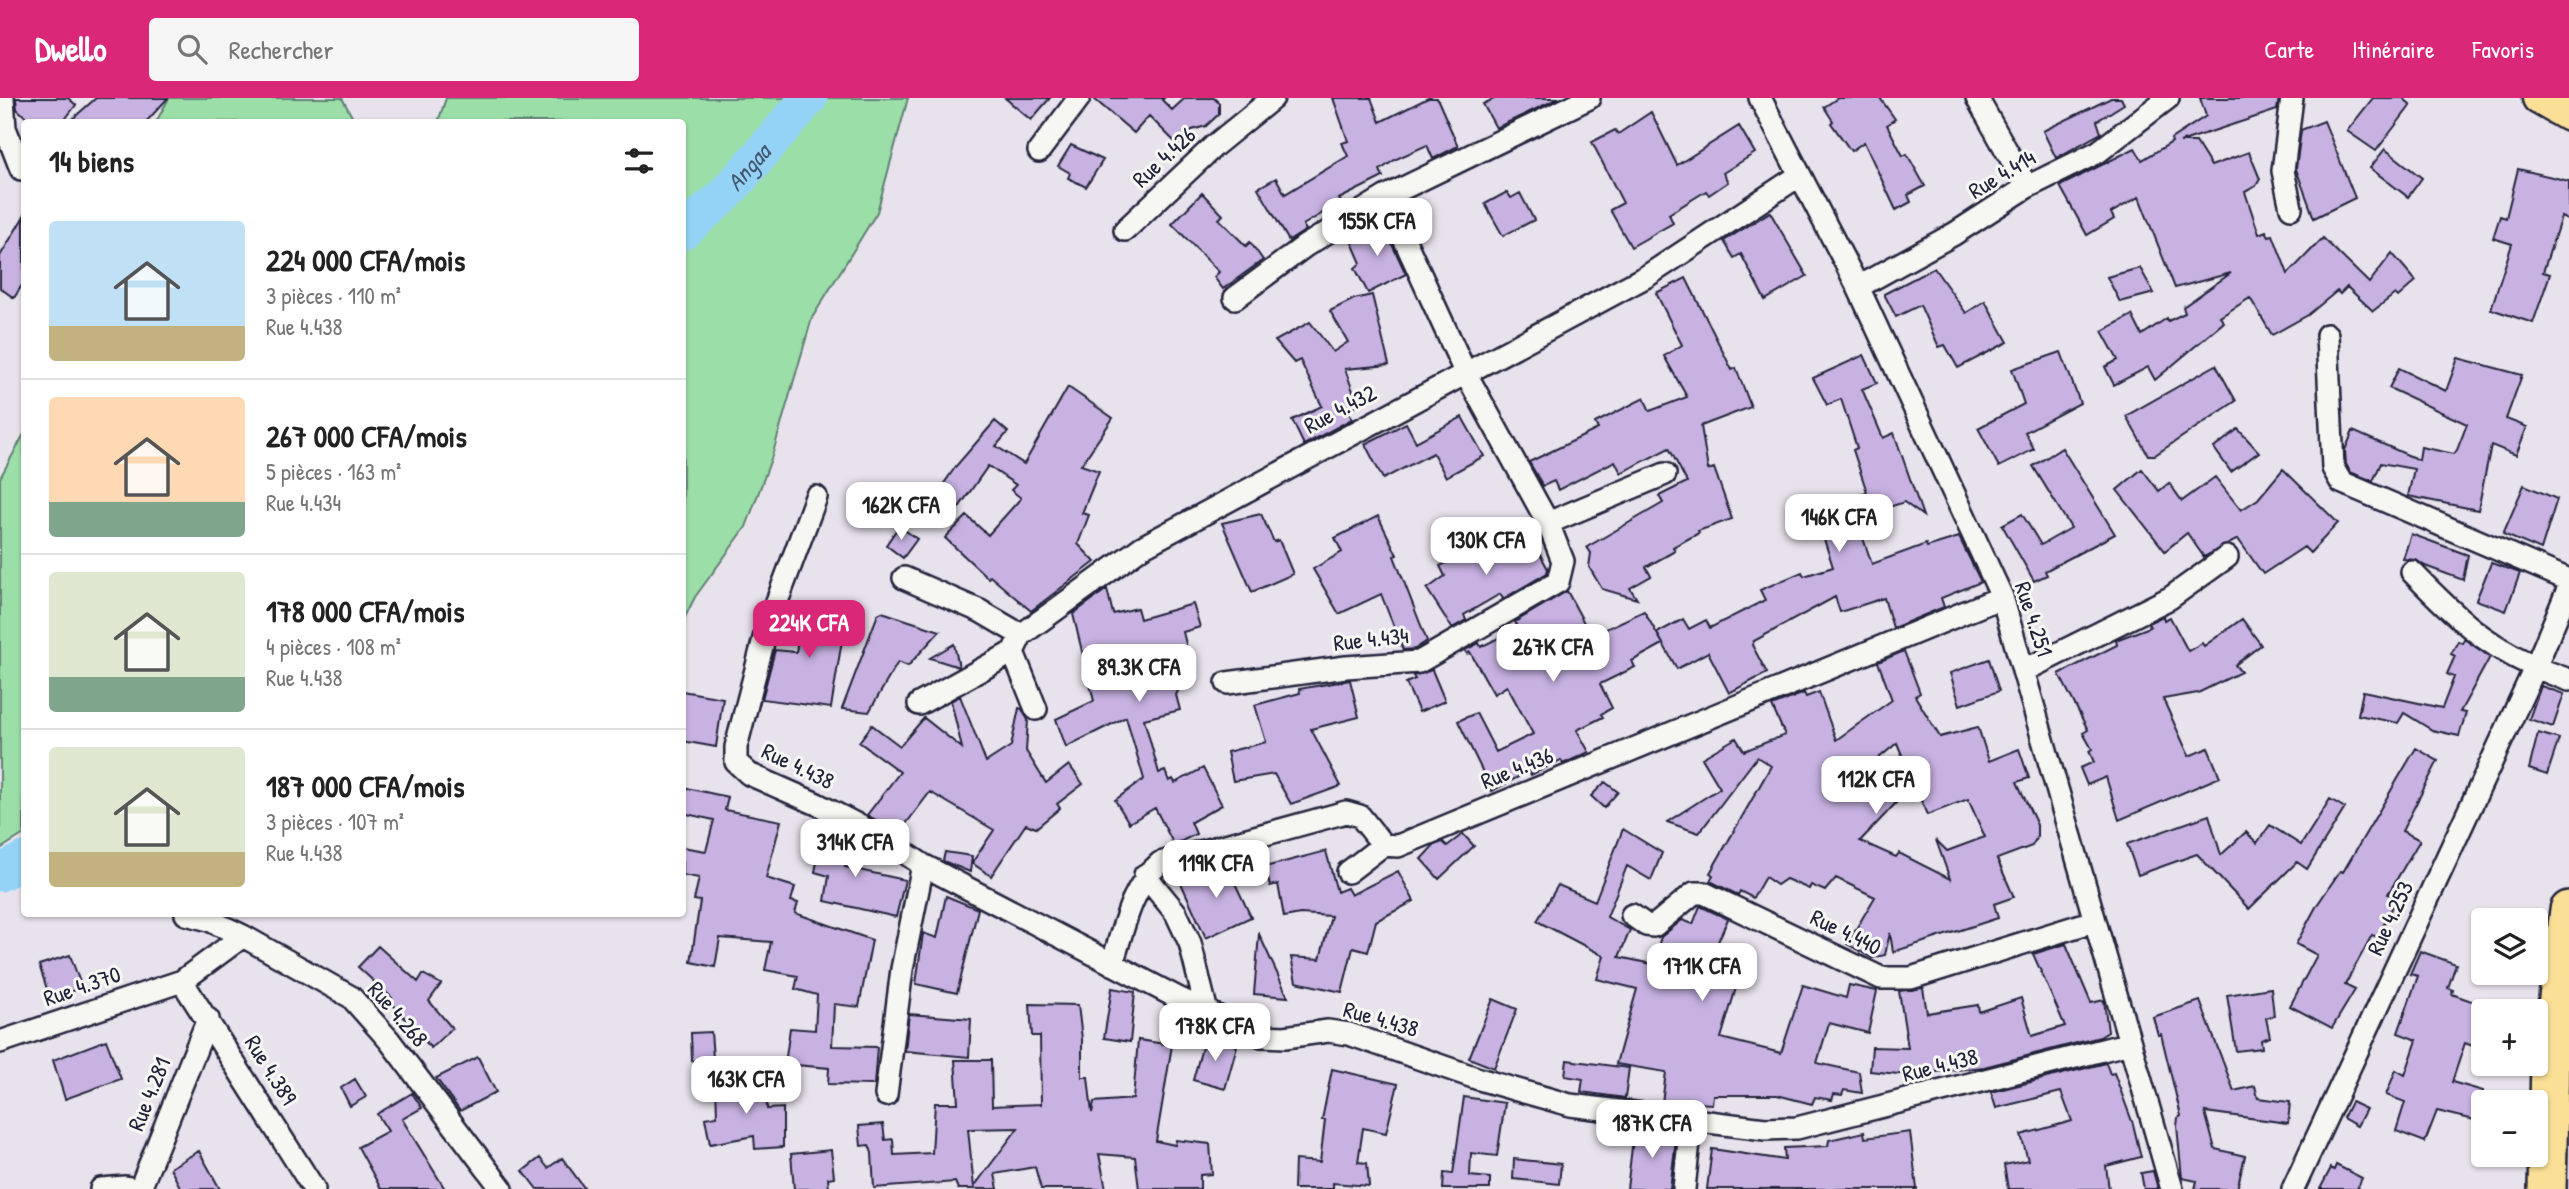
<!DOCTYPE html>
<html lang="fr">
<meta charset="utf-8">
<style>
body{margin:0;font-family:"Patrick Hand",sans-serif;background:#f6f6f6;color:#222;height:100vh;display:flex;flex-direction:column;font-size:26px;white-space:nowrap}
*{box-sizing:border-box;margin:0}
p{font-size:23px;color:#767676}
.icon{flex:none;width:38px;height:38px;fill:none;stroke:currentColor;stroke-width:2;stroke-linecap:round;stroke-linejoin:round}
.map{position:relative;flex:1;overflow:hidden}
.drawer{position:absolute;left:21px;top:21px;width:665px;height:798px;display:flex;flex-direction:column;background:#fff;border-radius:7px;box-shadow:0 2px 5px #0004}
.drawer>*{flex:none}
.tools{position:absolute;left:2471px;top:810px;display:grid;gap:14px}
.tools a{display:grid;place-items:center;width:77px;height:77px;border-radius:7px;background:#fff;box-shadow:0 2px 5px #0004;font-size:35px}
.price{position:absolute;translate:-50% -60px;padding:0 16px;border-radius:14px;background:#fff;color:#222;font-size:23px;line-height:46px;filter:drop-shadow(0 2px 4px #0008)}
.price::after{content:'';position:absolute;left:50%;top:42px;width:21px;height:16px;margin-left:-10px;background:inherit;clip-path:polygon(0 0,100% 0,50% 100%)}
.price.selected{background:#db2777;color:#fff}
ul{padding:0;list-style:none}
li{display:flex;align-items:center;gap:21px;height:175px;padding:0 28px}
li+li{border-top:2px solid #e0e0e0}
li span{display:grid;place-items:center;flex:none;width:196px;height:140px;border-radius:7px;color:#555}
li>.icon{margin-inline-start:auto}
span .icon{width:84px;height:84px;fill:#fffc;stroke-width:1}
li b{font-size:30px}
h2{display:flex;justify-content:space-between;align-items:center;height:84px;padding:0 28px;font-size:30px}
header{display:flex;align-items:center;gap:42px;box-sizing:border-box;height:98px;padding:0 35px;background:#db2777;color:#fff}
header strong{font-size:33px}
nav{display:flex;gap:38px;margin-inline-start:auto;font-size:24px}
.search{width:490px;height:63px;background:#f6f6f6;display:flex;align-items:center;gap:18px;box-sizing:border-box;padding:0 24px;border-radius:7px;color:#767676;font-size:26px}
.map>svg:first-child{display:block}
</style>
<header>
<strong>Dwello</strong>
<div class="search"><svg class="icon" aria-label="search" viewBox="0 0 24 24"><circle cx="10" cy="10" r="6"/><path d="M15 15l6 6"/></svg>Rechercher</div>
<nav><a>Carte</a><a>Itinéraire</a><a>Favoris</a></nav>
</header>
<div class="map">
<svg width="2569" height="1091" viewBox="0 0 2569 1091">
<rect width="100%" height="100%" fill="#e8e2ed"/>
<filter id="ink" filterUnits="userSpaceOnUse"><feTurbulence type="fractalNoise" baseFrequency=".0143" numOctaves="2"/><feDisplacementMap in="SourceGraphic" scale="14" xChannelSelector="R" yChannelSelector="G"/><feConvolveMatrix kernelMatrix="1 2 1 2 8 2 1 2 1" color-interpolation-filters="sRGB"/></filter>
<g filter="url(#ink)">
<path fill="#9cdea8" stroke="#5f8072" stroke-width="2" d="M169,0h173l13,24h-199z
M446,0h462l-31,114 -65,106 -40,138 -26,71 -51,70 -12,24 -1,-499h-244z
M24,336v400l-24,15v-371z"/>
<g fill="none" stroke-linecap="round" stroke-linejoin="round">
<g stroke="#94d3f5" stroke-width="37">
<path id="s1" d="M682,134l42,-36 85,-98"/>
<path d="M0,775l24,-13"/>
</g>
</g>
<path fill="#c7b2e2" stroke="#22223b" stroke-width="2" fill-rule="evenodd" d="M16,0h52l8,7 -13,17h-32l-14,-13z
M96,0h72l-22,24h-77z
M1005,0h45l-19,22z
M1093,0h71l-2,2 10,10 13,-12h29l5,5v11l-13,12 -14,4 -14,15 -29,-29 -15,17z
M1333,0h38l9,24 48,-24h9l21,48 -25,13 -6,-14 -31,14 -16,11 3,7 -44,22 2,3 -38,23 3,5 -17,11 -31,-53 18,-10 9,16 63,-38 -6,-13 6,-2z
M1496,0h63l-63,30 -13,-24z
M1838,0h42l15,21 -8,6 16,31 4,-2 18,32 -17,9 3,7 -15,8 -32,-68 -13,9 -20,-28 2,-2 -9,-14z
M2111,0h10l3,6 -27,17 4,12 -45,25 -13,-27z
M2200,0h79l-2,12 -97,32h16l15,24 38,-14 11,27 -4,7 -11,6 14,42 7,-3 3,5 4,-1 15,39 35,-36 46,45 23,-30 24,28 -18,16 -3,-3 -22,17 -26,-24 -7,7 -3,-3 -29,24 -36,20 -22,-37 -30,19 4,5 -69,58 -7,-13 -34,18 -9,-18 13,-7 -16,-29 30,-16 10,20 25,-17 1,3 17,-8 -2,-6 48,-34 -56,15 -36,-91 -28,16 3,6 -27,16 -27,-49 75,-38 7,12 30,-18 -1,-3 35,-23z
M2373,0h30l8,7 -35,46 -29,-20z
M1651,14l26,53 62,-39 16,27 -32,20 5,9 -19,13 -3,-4 -37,23 4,9 -42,24 -21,-37 13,-7 -31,-61 23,-12 3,4z
M2324,23l31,77 -41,20 -18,-49 5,-39z
M1071,47l32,15 -17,27 -18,-9 2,-5 -12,-7z
M2385,51l37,29 -14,19 -38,-29z
M2518,71l51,12v40l-8,-4 -18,55 7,2 -17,49 -42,-14 21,-65 -19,-6 7,-22 6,2z
M1507,94l4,6 9,-5 14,27 -31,16 -18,-32z
M1202,95l21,22 -4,4 27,27 4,-4 13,18 -40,29 -9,-12 5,-5 -47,-48z
M1770,114l37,64 -42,24 -24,-46 -7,4 -10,-17z
M24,118v66l-10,16 -14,-10v-32z
M1382,125l24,51 -38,19 -13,-25 6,-5 -11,-25z
M1934,170l32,45 19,-12 23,41 -50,26 -13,-23 -6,2 -19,-42 -24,12 -12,-23z
M2140,170l14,25 -34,9 -13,-25z
M1686,180l46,92 4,-2 15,39 -50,19 7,44 6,-2 18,51 -34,12 1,2 -26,14 2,4 -29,16 5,9 -21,12 7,11 -35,-10 -13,-22 2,-14 -4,-6 76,-44 -4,-7 28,-14 -18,-34 -48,25 -6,-12 -57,29 -4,-9 -11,5 -14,-24 69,-33 -3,-6 49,-25 6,13 37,-14 -23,-41 18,-11 -26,-52z
M1372,197l17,70 -44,4 13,36 -11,4 5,10 -48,26 -12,-25 30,-14 -22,-46 -6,3 -19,-22 35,-19 23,30 15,-10 -18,-31 24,-12z
M2061,254l19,51 -55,29 9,17 -35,18 -21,-39 46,-24 -12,-35z
M1864,257l13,28 -15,6 21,49 11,-5 29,83 -19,-14 -48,16 16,46 54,-20 1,3 32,-10 22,45 -40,16 3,9 -51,21 -9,-30 -44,14 -5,-15 -81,44 -2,4 15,28 -38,20 -21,-41 -31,17 -20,-36 26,-14 6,10 17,-9 4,8 55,-28 -5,-10 42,-18 2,4 29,-9 -9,-28 8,-3 -10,-31 45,-13 -14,-42 4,-2 -16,-49 -14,6 -14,-27z
M2458,260l64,17 -16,44 21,8 -11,28 -25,-10 -13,65 -70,-14 6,-27 -33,-6 -8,18 -23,-9 -4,-8 -1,-14 8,-19 66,29 2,-13 33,7 3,-4 10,-26 -78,-36 10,-20 47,23z
M2216,267l20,36 -81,54h-7l-22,-39z
M1068,289l45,31 -32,47 18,6 -17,42 7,2 -11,29 17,18 -64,49 -41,-35 -2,2 -43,-40 22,-22 21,19 33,-37 -10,-8 5,-5 -28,-19 -33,47 -21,-15 22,-32 39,-45 13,11 -12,14 28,18z
M1462,319l22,39 -38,21 -13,-24 -50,26 -18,-35 41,-21 10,19z
M2238,331l21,23 -28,20 -17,-24z
M2062,350l53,86 -70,37 2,4 -13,6 -32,-56 20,-11 19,31 30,-17 -38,-62z
M2142,371l17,22 10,-8 13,18 33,-24 26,33 17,-11 25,-30 55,54 -28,30 -6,-6 -41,27 -25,-35 -34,18 -17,-24 -22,18 -48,-61z
M2524,387l33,14 -16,51 -38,-16z
M1261,416l13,28 5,-2 14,34 -41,18 -30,-69z
M1378,418l19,39 -3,1 33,85 -12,8 -12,1 -22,-56 -42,20 -26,-45 29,-17 -7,-14z
M899,428l18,13 -14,19 -17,-13z
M1528,434l20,37 -1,4 -44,26 -3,-5 -36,21 2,5 -14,8 -25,-39 18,-13 -5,-10 48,-23 3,7z
M2411,436l57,21 -5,25 -38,-14 -9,-6 -13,-1z
M2491,465l29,10 -14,38 -30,-11z
M1107,491l6,25 24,-6 3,11 53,-15 7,23 -17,5 4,16 -19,5 11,36 -3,6 4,15 -36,9 15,54 6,-2 4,10 4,-2 2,4 28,-15 19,37 -31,17 5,12 -22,11 -19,-37 -26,15 -14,-23 29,-21 -18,-62 -60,30 -10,-28 38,-18 -21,-87z
M1567,493l24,45 53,-25 19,33 -31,17 3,6 -35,17 12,24 -11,6 2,3 -26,13 12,22 -26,12 -2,-4 -30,15 -2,-4 -37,20 -34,-70 18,-8 20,39 37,-18 -26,-48 -13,8 -24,-42 -3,2 -2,-4 14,-7 2,4 37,-19 -3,-6z
M804,506l43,5 -16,99 -69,-9 13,-49 21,2z
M882,514l58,19 -32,35 -10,-4 -29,50 -27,-3 36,-95z
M2163,518l1,4 6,-3 18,34 14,-8 2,3 38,-27 19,26 -26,20 6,7 -43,21 -35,6 26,57 19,-8 12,29 -101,43 -13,-43 -19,8 -7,-17 14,-6 -5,-11 3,-2 -9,-16 5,-3 -29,-56 58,-29 -1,-5 34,-13 -2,-4z
M2464,541l26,18 -30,55 6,1 -7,23 -27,-6 -28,-17 -6,10 -40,-8 5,-24 79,17 12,-31 -7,-3 8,-18 -4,-2 7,-13 4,2z
M954,546l5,23 -29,-9z
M1904,553l16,42 -5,3 25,41 38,-10 11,34 30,-12 10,29 -12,4 20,43v12l-5,9 -35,13 17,38 -20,7 4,14 -105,34 -3,-19 -5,22 -13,3 -25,-14 28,-47 -39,-19 -11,13 -14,-6 -2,4 -23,-10 -9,6 -12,-8 -12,21 -13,-7 -2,4 -28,-14 3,-6 -3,-2 61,-107 -14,-9 -58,76 -32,-11 53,-34 -18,-30 34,-20 8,13 41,-16 -13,-29 32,-13 2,4 13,-5 17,48 56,-40 -14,-38zM1897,645l30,72 41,-16 17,38 -38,14 -11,-11 14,39 -51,-26 -3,4 -36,-16 36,-38 -34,-31z
M1989,561l10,32 -39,14 -10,-32z
M1432,572l13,31 -26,11 -13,-29 9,-4 -2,-3z
M1350,582l9,37 -48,12 30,57 -50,18 -17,-30 -41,7 -6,-29 39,-10 -11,-37 45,-12 -1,-4z
M2541,588l23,8 -11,33 -24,-8z
M682,593l41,7 -7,49 -34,-6z
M960,598l26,66 25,-16 8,-38 3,1 6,11 -2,31 20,32 23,-18 14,19 -26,20 3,4 -24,20 -10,-4 -35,52 -19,-13 22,-33 -64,-38 -31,41 -32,-18 33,-43 -41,-30 13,-17 28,21 24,-28 38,30 -11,-47z
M2538,635l21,6 -12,36 -18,-6z
M2416,650l22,13 -36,70 18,9 -32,54 9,5 -20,38 -5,-2 -27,50 10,5 -23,38 -42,-22 27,-51 -21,-11 21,-39 23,-34 3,1z
M1605,684l13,10 -14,16 -13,-12z
M682,689l46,10 -3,13 56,11 -15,57 29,9 -4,14 7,2 -3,10 77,27 -13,67 -25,-3 -2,42 45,1 -3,38 -46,-1 1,-16 -44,-4 5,-36 25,2 2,-35 -22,-6 3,-13 -33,-6 6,-28 -51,-4 -5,29 -24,-5 9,-61 -6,-1 5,-22 -17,-3v-28l24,4 8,-31 -32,-7z
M2330,701l15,9 -38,61 -10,-7 -48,47 -52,-55 -59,21 -11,-31 82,-29 12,40 25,-23 11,11 13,-18 31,20z
M1623,731l39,24 -11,27 -24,-14 -20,51 23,13 -11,27 33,7 9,-27 21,-17 11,4 7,-18 28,13 -18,41 32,8 -21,70 60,15 22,-68 43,13 3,-13 28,6 -9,42 -39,-10 -12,40 42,9 3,21 -18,-3 -2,5 -8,-1 -2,6 -17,-3 -3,7 -35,-9h-64l-1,9 -16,-1 -1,4 -33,-4 4,-31 -50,-8 21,-75 -40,-10 7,-23 -67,-35 21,-36 37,16z
M823,732l30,7 -8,30 60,13 -9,37 -71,-16 4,-25 -14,-4z
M1463,736l11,12 -35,33 -18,-20 13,-14 9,-3 4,4z
M1326,753l11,41 10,-4 4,7 47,-24 16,30 -38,20 -8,31 -15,-4 -11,44 -46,-10 -5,-25 29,2 11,-43 -31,-2 -16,3 -6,-33 -8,2 -5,-19z
M945,754l27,4 -2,16 -27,-11z
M1225,764l26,55 -45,21 -25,-55z
M946,798l32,13 -21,84 -41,-9 7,-51 14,5z
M1259,836l29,63 -34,-3z
M2066,846l25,59 13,-3 4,32 -8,5 -116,30 -76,8 -38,-4 2,-24 36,1 -9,-57 24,-3 4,25 51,-8 1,7 42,-14 11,38 33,-10 -32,-72z
M378,848l40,36 5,-8 18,10 -12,17 23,27 -21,20 -42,-48 3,-2 -34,-31z
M2420,853l36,13 -8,24 5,2 -1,4 28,10 -6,14 9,4 -8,25 -10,-4 -13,39 31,9v31l-46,-11 -12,31 -29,-11 9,-29 -19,-7 10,-25 9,5 12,-35 -19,-7 20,-57 -8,-2z
M70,857l12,33 -32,10 -11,-33z
M1112,890l23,4 -5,50 -26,-4z
M2271,890l3,28 -8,2 4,19 -9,3 1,8 -26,3 -9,-56z
M1493,901l24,10 -23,59 -25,-10z
M2200,903l34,90 21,-5 3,12 32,4 -2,21 -83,-11 10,37 30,7 -8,33h-42l2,-8 -15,-3 -5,-52 1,-8 3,-2 -20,-82 -3,1 -5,-18z
M1030,906l48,1 4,34v38h6l4,36 2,-11 39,-3 5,-59 34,5 -16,96 19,4 1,-5 34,4 2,30 -12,1v14h-61l-4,-32 -36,-3 7,35h-65l-6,-22 -40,7 3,15h-40l-3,-7 -81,6 -2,-35 -3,-8 -8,1 -2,-20 24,-2 2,16 8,-1 1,16 38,-2 3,-50h23l-3,-43h36l1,46 49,-2 -1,-68h-8zM1018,1030l-36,48 -8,11 -6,-58z
M909,916l62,5 -2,38 -64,-6z
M711,934l2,26 -21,3 -1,-28z
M1205,939l32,9 -12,43 -32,-9z
M106,942l15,39 -56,20 -12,-39z
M478,959l18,35 -36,19 -24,-33z
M1567,962l62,8 -4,30 -44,-6 2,-13 -18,-3z
M2106,965l4,11 4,-1 19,51 8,33 -35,9 3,23h-101l-4,-24 24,-5 -7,-25 51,-14 -11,-29 -65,16 -5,-16z
M1332,971l66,15 -12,49 -23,-5 -5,34 9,1 2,23 -36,-3v6h-39l1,-29 25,2 5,-42h-3z
M355,981l11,18 -16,9 -9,-18z
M766,982l1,29 16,-1v39l-28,2 -1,-13 -44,8 -5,-26 12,-2 -1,-30z
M412,995l10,15 -20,11 43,70h-64l-23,-42 30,-16 -11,-17z
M1464,999l41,6 -8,53 -26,-3 -1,23 20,2v11h-47l1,-16 9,1z
M2351,1004l15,7 -9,17 -14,-8z
M1659,1031l18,2 -7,58h-43l7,-58 19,3z
M1864,1034l1,6 45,-6 7,57h-210l5,-40 73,11 -1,-12 44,-2 1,-6z
M831,1052l3,27 -6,1 1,11h-35l-3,-35z
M199,1053l21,38h-39l-11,-21z
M540,1060l8,10 14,-10 23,31h-48l-14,-18z
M1514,1061l47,5 -2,20 -46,-5z
M2336,1067l26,13 -5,11h-37l11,-21 3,2z
M2153,1073l5,18h-14l-3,-16z"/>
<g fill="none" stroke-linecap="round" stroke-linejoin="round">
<g stroke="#22223b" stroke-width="26">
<path id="street" d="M3,0l2,30 16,41
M1760,0l98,189 144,310 170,592
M1977,0l50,89
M1039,53l40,-53
M2291,110l-8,-37 9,-73
M1125,132l89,-84 59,-48
M1858,189l96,-53 73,-47 71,-35 70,-54
M1235,200l70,-52 80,-49 204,-99
M2327,237l6,133 8,14 228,98
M816,399l-50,134 -30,116v15l13,12 68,30 64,33 42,28 255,133 65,30 19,8 23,1 43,-6 21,3 130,45 91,26 195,24 32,-1 333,-85
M1548,425l117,-49
M2412,474c52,54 84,83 157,108
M904,480l76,33 41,24
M1013,554l23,57
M2023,573l147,-73 57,-41
M1227,585l119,-16 73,-5 139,-80 5,-21 -15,-38 -83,-151 -80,-175
M919,606l94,-52 8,-17 121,-88 505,-271 153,-101
M1348,774l35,-27
M1145,777l31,38 14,30 17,69
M186,816l23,6 34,16
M1632,817l14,10 8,1 40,-33h10l177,85h30l183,-57
M1112,866c12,-36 18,-76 48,-101l186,-51 14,4 23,29 15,1 604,-249
M182,883l132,208
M0,944l182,-61 61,-45 108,61 38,43 113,149
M886,997l16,-126 21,-104
M101,1091l24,-2 9,2
M140,1091l68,-170
M1684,1091l7,-67
M2293,1091l242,-521 34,-81"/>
</g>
<g stroke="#22223b" stroke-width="37">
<path id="primary" d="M2539,0l30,17"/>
</g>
<g stroke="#22223b" stroke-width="42">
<path id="highway" d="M2547,1091l3,-127 19,-152"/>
</g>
<use href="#street" stroke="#f6f6f2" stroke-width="21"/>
<use href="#primary" stroke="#fadf96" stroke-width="32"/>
<use href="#highway" stroke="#fadf96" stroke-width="37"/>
</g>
</g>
<g text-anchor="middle" stroke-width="6" stroke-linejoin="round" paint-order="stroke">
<g font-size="23" fill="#22223b" stroke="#f6f6f2">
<text transform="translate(1164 59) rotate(-43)" y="8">Rue 4.426</text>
<text transform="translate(2002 76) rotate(-31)" y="8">Rue 4.414</text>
<text transform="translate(1340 311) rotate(-28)" y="8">Rue 4.432</text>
<text transform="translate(2034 521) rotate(72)" y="8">Rue 4.251</text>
<text transform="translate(1371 541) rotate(-6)" y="8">Rue 4.434</text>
<text transform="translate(798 668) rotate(26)" y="8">Rue 4.438</text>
<text transform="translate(1517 670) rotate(-22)" y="8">Rue 4.436</text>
<text transform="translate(2390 820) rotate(-65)" y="8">Rue 4.253</text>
<text transform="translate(1846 834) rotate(26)" y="8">Rue 4.440</text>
<text transform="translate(82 888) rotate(-19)" y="8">Rue 4.370</text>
<text transform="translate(398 916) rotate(49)" y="8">Rue 4.268</text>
<text transform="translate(1381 921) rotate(16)" y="8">Rue 4.438</text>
<text transform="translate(1940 967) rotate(-14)" y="8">Rue 4.438</text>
<text transform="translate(271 972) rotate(58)" y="8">Rue 4.389</text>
<text transform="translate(149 996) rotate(-68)" y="8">Rue 4.281</text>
</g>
<g font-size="24" font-style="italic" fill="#445773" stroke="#f6f6f2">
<text dy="8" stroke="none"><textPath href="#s1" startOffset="93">Angaa</textPath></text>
</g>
</g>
</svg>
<div class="tools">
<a><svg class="icon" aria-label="layers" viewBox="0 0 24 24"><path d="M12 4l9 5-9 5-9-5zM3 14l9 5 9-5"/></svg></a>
<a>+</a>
<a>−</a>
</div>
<b class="price" style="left:1377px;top:160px">155K CFA</b>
<b class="price" style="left:901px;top:444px">162K CFA</b>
<b class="price" style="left:1839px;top:456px">146K CFA</b>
<b class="price" style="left:1486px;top:479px">130K CFA</b>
<b class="price selected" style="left:809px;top:562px">224K CFA</b>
<b class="price" style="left:1553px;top:586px">267K CFA</b>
<b class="price" style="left:1139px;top:606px">89.3K CFA</b>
<b class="price" style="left:1876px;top:718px">112K CFA</b>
<b class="price" style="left:855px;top:781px">314K CFA</b>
<b class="price" style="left:1216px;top:802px">119K CFA</b>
<b class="price" style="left:1702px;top:905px">171K CFA</b>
<b class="price" style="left:1215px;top:965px">178K CFA</b>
<b class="price" style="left:746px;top:1018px">163K CFA</b>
<b class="price" style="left:1652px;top:1062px">187K CFA</b>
<section class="drawer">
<h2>14 biens<svg class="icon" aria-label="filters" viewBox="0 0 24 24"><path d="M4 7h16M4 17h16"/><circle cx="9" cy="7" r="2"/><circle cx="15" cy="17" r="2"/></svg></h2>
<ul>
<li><span style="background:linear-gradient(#bfe0f5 75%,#c2b280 0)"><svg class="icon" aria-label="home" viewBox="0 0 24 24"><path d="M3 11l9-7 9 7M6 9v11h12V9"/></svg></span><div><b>224 000 CFA/mois</b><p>3 pièces · 110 m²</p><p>Rue 4.438</p></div></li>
<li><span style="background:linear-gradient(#ffd9b3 75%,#7fa58c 0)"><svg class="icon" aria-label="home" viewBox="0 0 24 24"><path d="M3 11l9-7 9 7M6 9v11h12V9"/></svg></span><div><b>267 000 CFA/mois</b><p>5 pièces · 163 m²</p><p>Rue 4.434</p></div></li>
<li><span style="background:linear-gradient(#dfe7d0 75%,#7fa58c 0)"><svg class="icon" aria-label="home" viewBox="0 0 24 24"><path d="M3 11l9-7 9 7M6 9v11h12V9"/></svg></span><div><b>178 000 CFA/mois</b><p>4 pièces · 108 m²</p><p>Rue 4.438</p></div></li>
<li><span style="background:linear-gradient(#dfe7d0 75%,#c2b280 0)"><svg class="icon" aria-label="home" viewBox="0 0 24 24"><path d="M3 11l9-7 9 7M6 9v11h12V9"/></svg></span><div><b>187 000 CFA/mois</b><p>3 pièces · 107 m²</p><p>Rue 4.438</p></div></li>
</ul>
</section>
</div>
